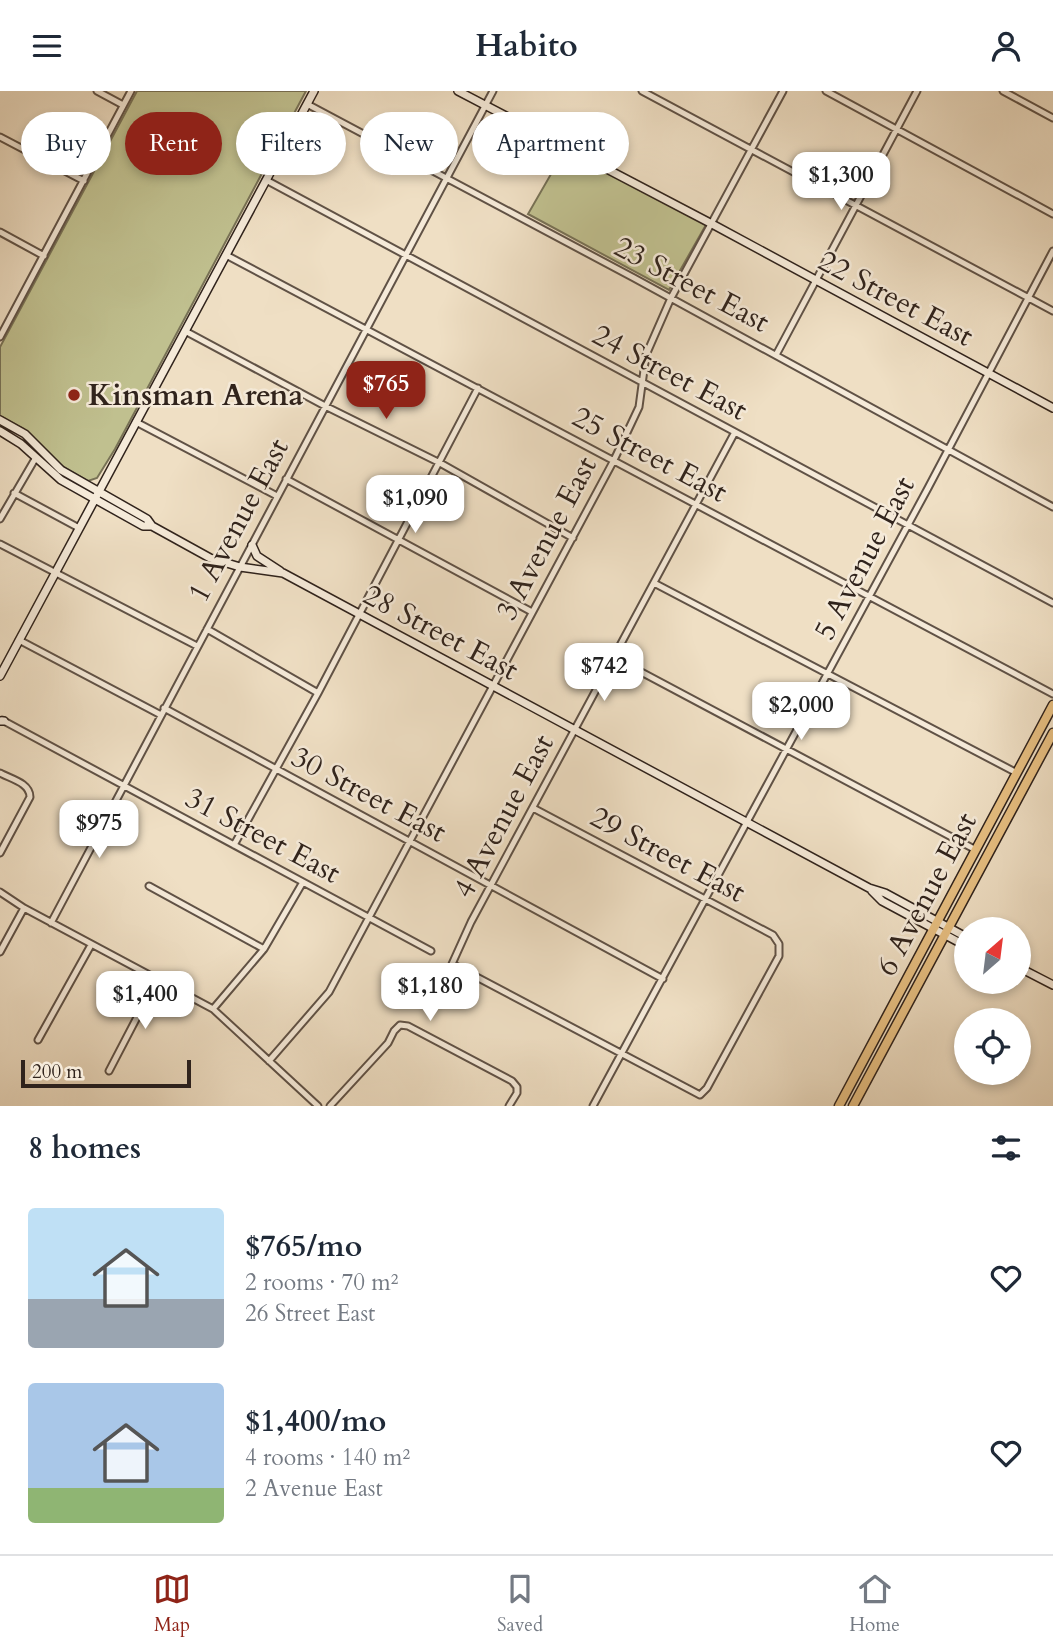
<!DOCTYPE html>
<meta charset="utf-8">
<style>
body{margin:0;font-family:Cardo,serif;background:#f6f6f7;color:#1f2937;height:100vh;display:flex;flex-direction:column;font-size:26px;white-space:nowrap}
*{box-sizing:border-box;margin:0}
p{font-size:23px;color:#747a83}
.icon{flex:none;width:38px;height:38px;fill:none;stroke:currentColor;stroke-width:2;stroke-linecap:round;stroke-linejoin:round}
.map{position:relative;height:1015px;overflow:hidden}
.sheet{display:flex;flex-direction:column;background:#fff;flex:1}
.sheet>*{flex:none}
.hud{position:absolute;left:21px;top:21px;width:700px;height:63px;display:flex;gap:14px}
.needle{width:46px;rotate:28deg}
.buttons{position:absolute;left:954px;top:826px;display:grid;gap:14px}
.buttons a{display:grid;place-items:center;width:77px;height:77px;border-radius:50%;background:#fff;box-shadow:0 4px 10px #0003;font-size:35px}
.scale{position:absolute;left:21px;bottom:18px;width:170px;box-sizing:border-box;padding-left:7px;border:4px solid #30231c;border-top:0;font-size:19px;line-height:24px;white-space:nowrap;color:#30231c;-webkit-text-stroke:5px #f5ead9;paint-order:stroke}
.price{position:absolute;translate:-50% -60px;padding:0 16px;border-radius:14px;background:#fff;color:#222;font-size:23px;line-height:46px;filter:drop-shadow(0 2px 4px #0008)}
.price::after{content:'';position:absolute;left:50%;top:42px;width:21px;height:16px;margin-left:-10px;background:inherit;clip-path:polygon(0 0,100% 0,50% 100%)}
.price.on{background:#8f2418;color:#fff}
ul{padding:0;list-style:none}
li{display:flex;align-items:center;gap:21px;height:175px;padding:0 28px}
li span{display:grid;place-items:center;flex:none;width:196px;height:140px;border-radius:7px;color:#555}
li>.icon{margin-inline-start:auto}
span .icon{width:84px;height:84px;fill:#fffc;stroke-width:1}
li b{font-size:30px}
h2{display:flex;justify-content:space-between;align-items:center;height:84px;padding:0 28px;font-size:30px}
.tag{padding:0 24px;border-radius:32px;background:#fff;box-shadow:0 4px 10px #0003;font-size:24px;line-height:63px}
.tag.on{background:#8f2418;color:#fff}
header{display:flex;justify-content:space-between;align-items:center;height:91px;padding:0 28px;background:#fff;font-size:32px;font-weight:700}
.dock{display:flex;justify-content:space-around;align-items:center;height:98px;border-top:2px solid #e0e1e3;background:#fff;font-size:19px;color:#747a83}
.dock a{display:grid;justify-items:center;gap:4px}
.dock .on{color:#8f2418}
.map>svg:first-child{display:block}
</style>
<header><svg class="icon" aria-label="menu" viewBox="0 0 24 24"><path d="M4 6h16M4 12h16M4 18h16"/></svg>Habito<svg class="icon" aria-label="person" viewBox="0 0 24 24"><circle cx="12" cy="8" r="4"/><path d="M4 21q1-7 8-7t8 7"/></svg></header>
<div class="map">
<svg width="1053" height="1015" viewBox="0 0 1053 1015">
<rect width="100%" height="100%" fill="#efdfc4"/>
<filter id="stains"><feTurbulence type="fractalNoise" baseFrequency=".00286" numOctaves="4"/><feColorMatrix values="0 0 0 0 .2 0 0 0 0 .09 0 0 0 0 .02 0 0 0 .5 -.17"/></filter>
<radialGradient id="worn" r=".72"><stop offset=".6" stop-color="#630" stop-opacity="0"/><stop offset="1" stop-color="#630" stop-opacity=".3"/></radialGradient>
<path fill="#c0c08f" stroke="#787256" stroke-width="2" d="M137,0h169l-191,358 -18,29 -9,3 -29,-17 -35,-35 -24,-13v-69z
M566,57l141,75 -38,67 -141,-76z"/>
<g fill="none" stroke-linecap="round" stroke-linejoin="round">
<g stroke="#605246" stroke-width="9">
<path id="street" d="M97,0l26,14
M642,0l411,220
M826,0l227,123
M1003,0l50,27
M307,13l327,174 419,229
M0,46l84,44
M266,89l787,423
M0,141l44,24
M226,164l827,439
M185,240l140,75 115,57 133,75
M0,246l131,-246
M776,264l141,-264
M136,331l141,74
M286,388l246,133
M14,402l65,35
M0,428l35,-60
M0,453l197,102
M654,492l363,190
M207,538l111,64
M19,549l142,75
M613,566l363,193
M164,617l499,271
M2,629l429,231
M533,717l240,127 6,9v12l-72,132 -7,7 -248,-131 19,-42 264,-490
M234,754l84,-152 160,-305
M0,762l30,-56c0,-14 -19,-18 -30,-24
M149,795l115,63
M0,801l24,16 189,101 105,97
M51,832l442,-832
M0,861l24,-44
M213,918l51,-60 39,-67
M38,949l53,-95
M269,970l60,-69 285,-532 25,-53 7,-52 25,-57 112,-207
M109,980l48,-92
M330,1015l58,-63 6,-12 6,-6 8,1 104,55 5,6v6l-8,13
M593,1015l335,-618 125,-237"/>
</g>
<g stroke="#30231c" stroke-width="10">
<path id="secondary" d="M458,0l254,133 341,184
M0,329l25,14 36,36 86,49 5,7 58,32 30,9 43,6 586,315 16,5 81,44
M0,340l21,13 40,36 82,46h9
M252,454l5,11 23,15
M0,585l314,-585
M0,630h4
M872,800l10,10 84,45
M1018,876l35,18"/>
</g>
<g stroke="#30231c" stroke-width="11">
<path id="primary" d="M839,1015l214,-401
M853,1015l200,-373"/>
</g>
<use href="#street" stroke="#f5ead9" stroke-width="5"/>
<use href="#secondary" stroke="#f5ead9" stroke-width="7"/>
<use href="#primary" stroke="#e8c082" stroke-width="8"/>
</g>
<circle fill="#8f2418" stroke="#f5ead9" stroke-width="2.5" cx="74" cy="304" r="7"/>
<g text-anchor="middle" stroke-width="5" stroke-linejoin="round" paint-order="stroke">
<g font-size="30" fill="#30231c" stroke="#f5ead9">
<text transform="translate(692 193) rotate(28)" y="10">23 Street East</text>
<text transform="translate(896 207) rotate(28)" y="10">22 Street East</text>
<text transform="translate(670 281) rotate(28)" y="10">24 Street East</text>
<text transform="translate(650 363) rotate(28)" y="10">25 Street East</text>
<text transform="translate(238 429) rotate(-62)" y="10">1 Avenue East</text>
<text transform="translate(546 447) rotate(-62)" y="10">3 Avenue East</text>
<text transform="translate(864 467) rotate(-62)" y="10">5 Avenue East</text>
<text transform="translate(441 541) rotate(28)" y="10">28 Street East</text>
<text transform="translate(369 703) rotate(28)" y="10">30 Street East</text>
<text transform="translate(503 725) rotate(-62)" y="10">4 Avenue East</text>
<text transform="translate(263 744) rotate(28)" y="10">31 Street East</text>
<text transform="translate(668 763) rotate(28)" y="10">29 Street East</text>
<text transform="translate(926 803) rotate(-62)" y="10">6 Avenue East</text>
</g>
<g font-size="30" font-weight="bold" fill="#30231c" stroke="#f5ead9" text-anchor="start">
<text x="88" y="314">Kinsman Arena</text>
</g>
</g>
<rect width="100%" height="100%" filter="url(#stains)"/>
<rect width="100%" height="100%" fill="url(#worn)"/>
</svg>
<div class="buttons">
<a><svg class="needle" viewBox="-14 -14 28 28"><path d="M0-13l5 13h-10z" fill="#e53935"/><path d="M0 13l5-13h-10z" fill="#747a83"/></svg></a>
<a><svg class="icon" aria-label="locate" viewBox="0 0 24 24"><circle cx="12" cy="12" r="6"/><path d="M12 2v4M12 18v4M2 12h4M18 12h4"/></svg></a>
</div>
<div class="scale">200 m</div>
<b class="price" style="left:841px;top:121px">$1,300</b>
<b class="price on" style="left:386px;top:330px">$765</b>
<b class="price" style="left:415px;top:444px">$1,090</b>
<b class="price" style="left:604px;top:612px">$742</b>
<b class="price" style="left:801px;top:651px">$2,000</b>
<b class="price" style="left:99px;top:769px">$975</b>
<b class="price" style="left:430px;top:932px">$1,180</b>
<b class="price" style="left:145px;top:940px">$1,400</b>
<div class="hud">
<a class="tag">Buy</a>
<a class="tag on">Rent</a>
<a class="tag">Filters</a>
<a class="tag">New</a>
<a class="tag">Apartment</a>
</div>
</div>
<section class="sheet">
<h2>8 homes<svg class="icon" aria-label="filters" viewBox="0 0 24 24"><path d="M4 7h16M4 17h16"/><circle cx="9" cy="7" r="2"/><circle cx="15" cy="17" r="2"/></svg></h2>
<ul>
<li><span style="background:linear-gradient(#bfe0f5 65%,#9aa5b1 0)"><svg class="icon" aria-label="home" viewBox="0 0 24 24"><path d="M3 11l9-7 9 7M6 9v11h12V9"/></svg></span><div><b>$765/mo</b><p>2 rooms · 70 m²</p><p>26 Street East</p></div><svg class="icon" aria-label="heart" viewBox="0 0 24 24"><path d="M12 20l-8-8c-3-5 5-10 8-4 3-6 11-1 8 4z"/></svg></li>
<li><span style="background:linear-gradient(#a9c7e8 75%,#8fb573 0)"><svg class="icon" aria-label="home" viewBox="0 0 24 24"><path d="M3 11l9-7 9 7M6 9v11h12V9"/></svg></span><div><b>$1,400/mo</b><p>4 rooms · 140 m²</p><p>2 Avenue East</p></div><svg class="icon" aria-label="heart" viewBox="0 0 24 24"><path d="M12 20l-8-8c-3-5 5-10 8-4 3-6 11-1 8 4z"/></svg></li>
</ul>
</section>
<nav class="dock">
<a class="on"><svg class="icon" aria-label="map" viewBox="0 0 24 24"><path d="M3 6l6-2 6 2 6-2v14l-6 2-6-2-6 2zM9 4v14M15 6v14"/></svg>Map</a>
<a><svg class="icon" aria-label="saved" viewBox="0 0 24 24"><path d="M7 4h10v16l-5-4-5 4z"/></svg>Saved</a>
<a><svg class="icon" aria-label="home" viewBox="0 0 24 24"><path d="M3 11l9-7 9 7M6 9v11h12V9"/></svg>Home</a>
</nav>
